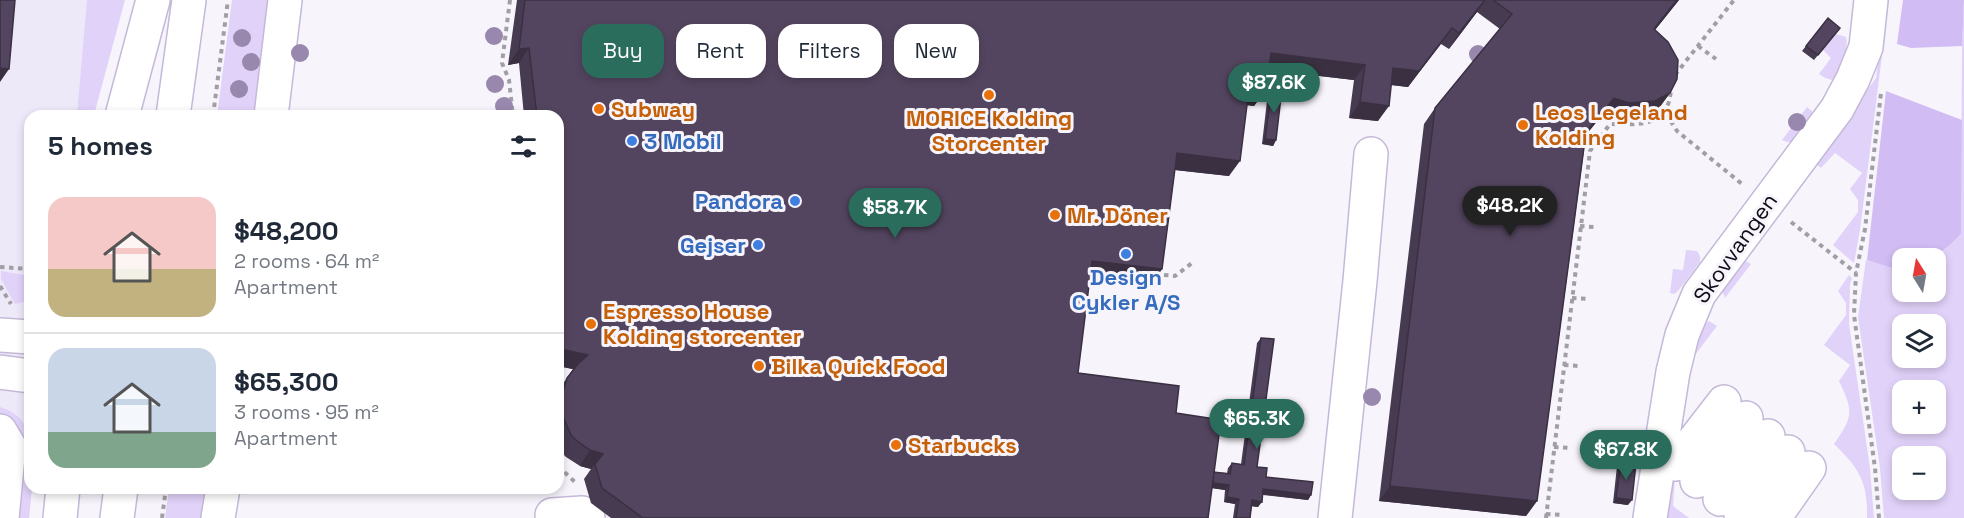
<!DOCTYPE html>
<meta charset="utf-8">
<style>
body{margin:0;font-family:"Space Grotesk",sans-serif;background:#f2f2f3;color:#1f2937;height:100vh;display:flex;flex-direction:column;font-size:22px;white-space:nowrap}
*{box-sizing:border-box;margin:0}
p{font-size:20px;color:#747a83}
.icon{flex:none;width:33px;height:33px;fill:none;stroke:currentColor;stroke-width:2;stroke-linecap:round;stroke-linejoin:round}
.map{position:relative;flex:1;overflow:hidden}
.drawer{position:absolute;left:24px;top:110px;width:540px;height:384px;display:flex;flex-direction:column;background:#fff;border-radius:18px;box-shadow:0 3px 9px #0003}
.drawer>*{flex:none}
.banner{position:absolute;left:582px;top:24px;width:570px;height:54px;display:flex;gap:12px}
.needle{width:39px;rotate:349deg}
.controls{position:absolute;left:1892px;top:248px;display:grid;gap:12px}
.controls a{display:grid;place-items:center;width:54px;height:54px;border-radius:12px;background:#fff;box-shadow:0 3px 9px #0003;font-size:30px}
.price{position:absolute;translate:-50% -51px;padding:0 14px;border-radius:21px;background:#2b6d5d;color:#fff;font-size:20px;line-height:39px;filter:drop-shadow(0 2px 3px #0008)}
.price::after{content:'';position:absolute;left:50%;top:36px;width:18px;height:14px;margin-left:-9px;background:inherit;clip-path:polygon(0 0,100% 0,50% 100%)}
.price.active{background:#222;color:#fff}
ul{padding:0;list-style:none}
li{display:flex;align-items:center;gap:18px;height:150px;padding:0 24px}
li+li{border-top:2px solid #e0e1e3}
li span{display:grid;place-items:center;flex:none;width:168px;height:120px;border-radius:18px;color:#555}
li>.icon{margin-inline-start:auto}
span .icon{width:72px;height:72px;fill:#fffc;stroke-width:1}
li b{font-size:26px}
h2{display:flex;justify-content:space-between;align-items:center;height:72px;padding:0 24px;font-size:26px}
.tag{padding:0 21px;border-radius:18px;background:#fff;box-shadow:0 3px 9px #0003;font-size:21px;line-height:54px}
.tag.active{background:#2b6d5d;color:#fff}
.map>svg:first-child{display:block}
</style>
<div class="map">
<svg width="1964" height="518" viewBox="0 0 1964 518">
<rect width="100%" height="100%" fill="#f7f5fb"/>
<path fill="#eee9f9" d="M0,0h116l-28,115 -58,1v372h2l-3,30h-29z"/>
<path fill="#e1d2f9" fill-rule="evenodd" d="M87,0h38l-31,115h-17z
M232,0h38l-14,115 -39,1z
M1886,0h3l-29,230 -6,33 -21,-18 25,-33v-12l-8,-11 12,-16 -27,-20 -14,15 -7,-5 62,-85z
M1964,0v518h-80l-4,-50 -22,-151 8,-57 36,9v22h33v-33h-5l11,-5 20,-19 1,-188zM1902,324h33v33h-33zM1902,390h33v33h-33zM1902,456h33v33h-33z
M1836,34l10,3c3,11 -5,35 -14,43l-7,-2 -6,-4 12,-16 -8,-8z
M1807,107l5,4v7l-19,24h-6l-5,-2z
M1686,250l11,1 3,5v6l-22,29 -4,3 -4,-1 3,-24 10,1z
M1746,261l5,3 -26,34 -4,-10 19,-25z
M1,271l29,5v25l-15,3 -14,-25z
M1849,275l3,3 -2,6 -1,40 21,144 4,50h-7c1,-36 -8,-50 -33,-74 20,-29 19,-33 5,-63l11,-16 -26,-20 22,-30v-12l-8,-12z
M1709,321l8,5 -28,37 15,-38z
M0,407c39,12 30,47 30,81h2l-3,30h-17l7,-86c-3,-10 -9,-14 -19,-18z
M1675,479l-2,27 16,12h-22l5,-38z
M169,488h41l-4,30h-41z"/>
<path fill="#d1bdf3" d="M1903,0h61l-2,46 -51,2 -14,-4z
M1886,91l76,29 -1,114c-24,24 -25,24 -59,24v11h-6l-29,-9z"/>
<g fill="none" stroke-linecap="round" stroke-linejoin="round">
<g stroke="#c4b9d8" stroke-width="36">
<path id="minor" d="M122,116l31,-116
M173,116l16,-116
M271,116l14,-116
M0,335l30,2
M0,372l30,4
M0,431l9,15 -7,72
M1676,464l48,-62
M1697,481l49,-63
M1720,499l48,-63
M552,515l30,-2 6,5
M1741,515l47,-63
M60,518l3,-30
M117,518l4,-30
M218,518l5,-30
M1335,518l25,-237 11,-127
M1650,518l23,-146 9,-37 17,-41 138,-185 16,-30 13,-32 5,-47
M1774,518l35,-50"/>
</g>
<path stroke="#a19ea6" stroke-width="4" stroke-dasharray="4.5 4.5" stroke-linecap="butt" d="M510,0l-8,63 7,17 4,36
M1698,46l18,13
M1675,75l59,-75
M1659,108l6,4 12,19 65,53
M213,116l15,-116
M1791,222l65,51
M1580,226l14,1
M0,267l30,2
M1155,274l20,2 17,-13
M0,286l11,18
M1572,298l16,1
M1564,365l15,1
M1554,447l16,1
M558,466l17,16
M1546,514l17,1
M162,518l4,-30
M1546,518l44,-367 20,-27c31,1 60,3 61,-37
M1879,518l-4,-50 -21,-153 2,-42 9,-44 16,-136"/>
<use href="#minor" stroke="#fff" stroke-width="33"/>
</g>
<g fill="#9888ad">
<circle cx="494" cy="36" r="9"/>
<circle cx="242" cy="38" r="9"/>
<circle cx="300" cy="53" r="9"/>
<circle cx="1478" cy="54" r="9"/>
<circle cx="251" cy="62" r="9"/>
<circle cx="495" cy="84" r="9"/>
<circle cx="239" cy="89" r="9"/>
<circle cx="504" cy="106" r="9"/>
<circle cx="1797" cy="122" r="9"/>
<circle cx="1372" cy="397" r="9"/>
</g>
<path fill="#473b52" d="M517,0h1162l-24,30 15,63 -11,15 -15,8 -26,2 -15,-4 -17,21 -49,366 -11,15 -147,-15 45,-377 11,-16 65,-79 -23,-17 -28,37 -8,-5 -33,43 -17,-2 -13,36 -29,-3 5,-38 -86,-10 -3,21 -11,15 -7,-1 -18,71 -54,-6 -13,99 -11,16 -61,-7 -12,95 98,40 38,59 13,1 1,-5 4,-5 9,1 16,-121 4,-5 -4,129 9,10 45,18 -3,5 -45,-5 -5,12 -6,-1 -2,12h-17l2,-14 -11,-2 1,-12 -13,-2 -4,30h-597l-20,-15 -7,-24 7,-10 -11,-3 -14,-9 -6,-6 -2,-6v-54l15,-22 -15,-3v-250h-34l-5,-53 -11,2z
M1828,18l12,10 -26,32 -12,-9z
M1272,87l4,53 -3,6 -11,-2 6,-52z
M1621,461l7,44 -15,-2 4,-37z"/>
<path fill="#3a3042" d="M1485,0l-8,12 -28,37 10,-16z
M1677,0h2l-36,45 11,-16z
M1452,28l-44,59 -25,-3 10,-16z
M529,48l-10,15 -11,2 11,-16z
M1271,53l94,12 -11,15 -94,-11z
M0,68l9,1 -9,13z
M1249,89l16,2 -11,15 -16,-2z
M1670,93l-11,15 -15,8 -26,2 -15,-4 -28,34 11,-16 28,-34z
M1360,102l29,4 -11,15 -29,-3z
M1265,139l11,1 -3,6 -11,-2z
M1177,153l63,8 -11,15 -63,-7z
M1092,261l70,8 -11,16 -70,-8z
M560,349l28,6 -11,15 -19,-4v-14z
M590,450l13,4 -12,15 -11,-3z
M1207,482l22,3 -4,5 -21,-3z
M1390,486l147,15 -11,15 -147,-15z
M1263,489l48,6 -3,5 -48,-6z
M1227,497l12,2 -4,5 -11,-2z
M1616,498l16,2 -4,5 -15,-2z
M1252,500l10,2 -4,5 -9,-1z"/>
<path fill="#53455f" stroke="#3a3042" stroke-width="1.5" d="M0,0h15l-6,69 -9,-1z
M525,0h960l-26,33 -7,-5 -33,43 -26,-3 -4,38 -29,-4 5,-37 -94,-12 -6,38 -16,-2 -9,72 -63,-8 -15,116 -70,-8 -14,112 101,13 -3,27 45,7 -13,98h-565l-41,-30 -7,-24 8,-10 -13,-4 -13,-9 -6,-6 -8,-18 -1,-23 5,-16 11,-14 10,-9 -28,-6 -2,-8v-225h-21l-8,-68 -10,1z
M1493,0h184l-23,29 14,13 10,18 -1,19 -7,14 -15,8 -26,2 -15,-5 -28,34 -49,369 -147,-15 45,-378 77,-94z
M1828,18l12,10 -22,27 -12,-9z
M1272,87l10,1 -6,52 -11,-1z
M1261,338l13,1 -17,128 10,1 -1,9 47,5 -2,13 -48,-6 -1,13 -10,-2 -2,18h-14l3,-19 -12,-2 2,-12 -16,-2 1,-11 16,2 2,-11 12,2z
M1621,461l15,2 -4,37 -16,-2z"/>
<g fill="#e8710a" stroke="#f7f5fb" stroke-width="2">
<circle cx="989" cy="95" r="6"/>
<circle cx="599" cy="109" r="6"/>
<circle cx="1523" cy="125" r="6"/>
<circle cx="1055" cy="215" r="6"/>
<circle cx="591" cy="324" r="6"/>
<circle cx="759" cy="366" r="6"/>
<circle cx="896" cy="445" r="6"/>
</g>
<g fill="#3f7fe0" stroke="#f7f5fb" stroke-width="2">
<circle cx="632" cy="141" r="6"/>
<circle cx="795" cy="201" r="6"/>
<circle cx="758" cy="245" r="6"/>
<circle cx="1126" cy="254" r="6"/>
</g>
<g text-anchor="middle" stroke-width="6" stroke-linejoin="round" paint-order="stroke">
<g font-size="22" font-weight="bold" fill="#c56008" stroke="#f7f5fb" text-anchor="start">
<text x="611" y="117">Subway</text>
<text x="1535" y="120">Leos Legeland<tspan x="1535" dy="25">Kolding</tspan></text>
<text x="989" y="126" text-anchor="middle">MORICE Kolding<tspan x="989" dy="25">Storcenter</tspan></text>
<text x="1067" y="223">Mr. Döner</text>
<text x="603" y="319">Espresso House<tspan x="603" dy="25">Kolding storcenter</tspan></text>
<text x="771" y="374">Bilka Quick Food</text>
<text x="908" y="453">Starbucks</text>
</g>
<g font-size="22" font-weight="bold" fill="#366cbe" stroke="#f7f5fb" text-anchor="end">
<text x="644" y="149" text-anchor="start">3 Mobil</text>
<text x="783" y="209">Pandora</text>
<text x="746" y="253">Gejser</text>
<text x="1126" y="285" text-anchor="middle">Design<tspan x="1126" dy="25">Cykler A/S</tspan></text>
</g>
<g font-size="22" fill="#100c17" stroke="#f7f5fb">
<text transform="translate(1735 248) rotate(-55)" y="8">Skovvangen</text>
</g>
</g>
</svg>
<div class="controls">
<a><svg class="needle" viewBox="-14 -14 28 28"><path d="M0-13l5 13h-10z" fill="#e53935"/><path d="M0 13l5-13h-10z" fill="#747a83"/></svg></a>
<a><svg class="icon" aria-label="layers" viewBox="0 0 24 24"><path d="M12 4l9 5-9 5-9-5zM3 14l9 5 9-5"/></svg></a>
<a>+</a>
<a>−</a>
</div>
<b class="price" style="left:1274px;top:114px">$87.6K</b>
<b class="price active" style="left:1510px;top:237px">$48.2K</b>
<b class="price" style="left:895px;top:239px">$58.7K</b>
<b class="price" style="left:1257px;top:450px">$65.3K</b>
<b class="price" style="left:1626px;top:481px">$67.8K</b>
<div class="banner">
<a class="tag active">Buy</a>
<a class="tag">Rent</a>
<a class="tag">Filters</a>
<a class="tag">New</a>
</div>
<section class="drawer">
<h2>5 homes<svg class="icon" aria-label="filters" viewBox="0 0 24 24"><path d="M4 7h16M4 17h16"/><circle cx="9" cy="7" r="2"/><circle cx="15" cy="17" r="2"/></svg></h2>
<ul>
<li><span style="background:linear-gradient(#f6c9c9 60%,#c2b280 0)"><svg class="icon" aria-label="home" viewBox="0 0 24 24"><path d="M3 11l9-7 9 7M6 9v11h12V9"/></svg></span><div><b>$48,200</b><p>2 rooms · 64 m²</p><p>Apartment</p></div></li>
<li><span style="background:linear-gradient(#c9d6e8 70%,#7fa58c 0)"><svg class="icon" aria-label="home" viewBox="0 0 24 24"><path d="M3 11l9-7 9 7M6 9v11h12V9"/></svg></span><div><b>$65,300</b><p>3 rooms · 95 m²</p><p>Apartment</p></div></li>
</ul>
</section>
</div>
